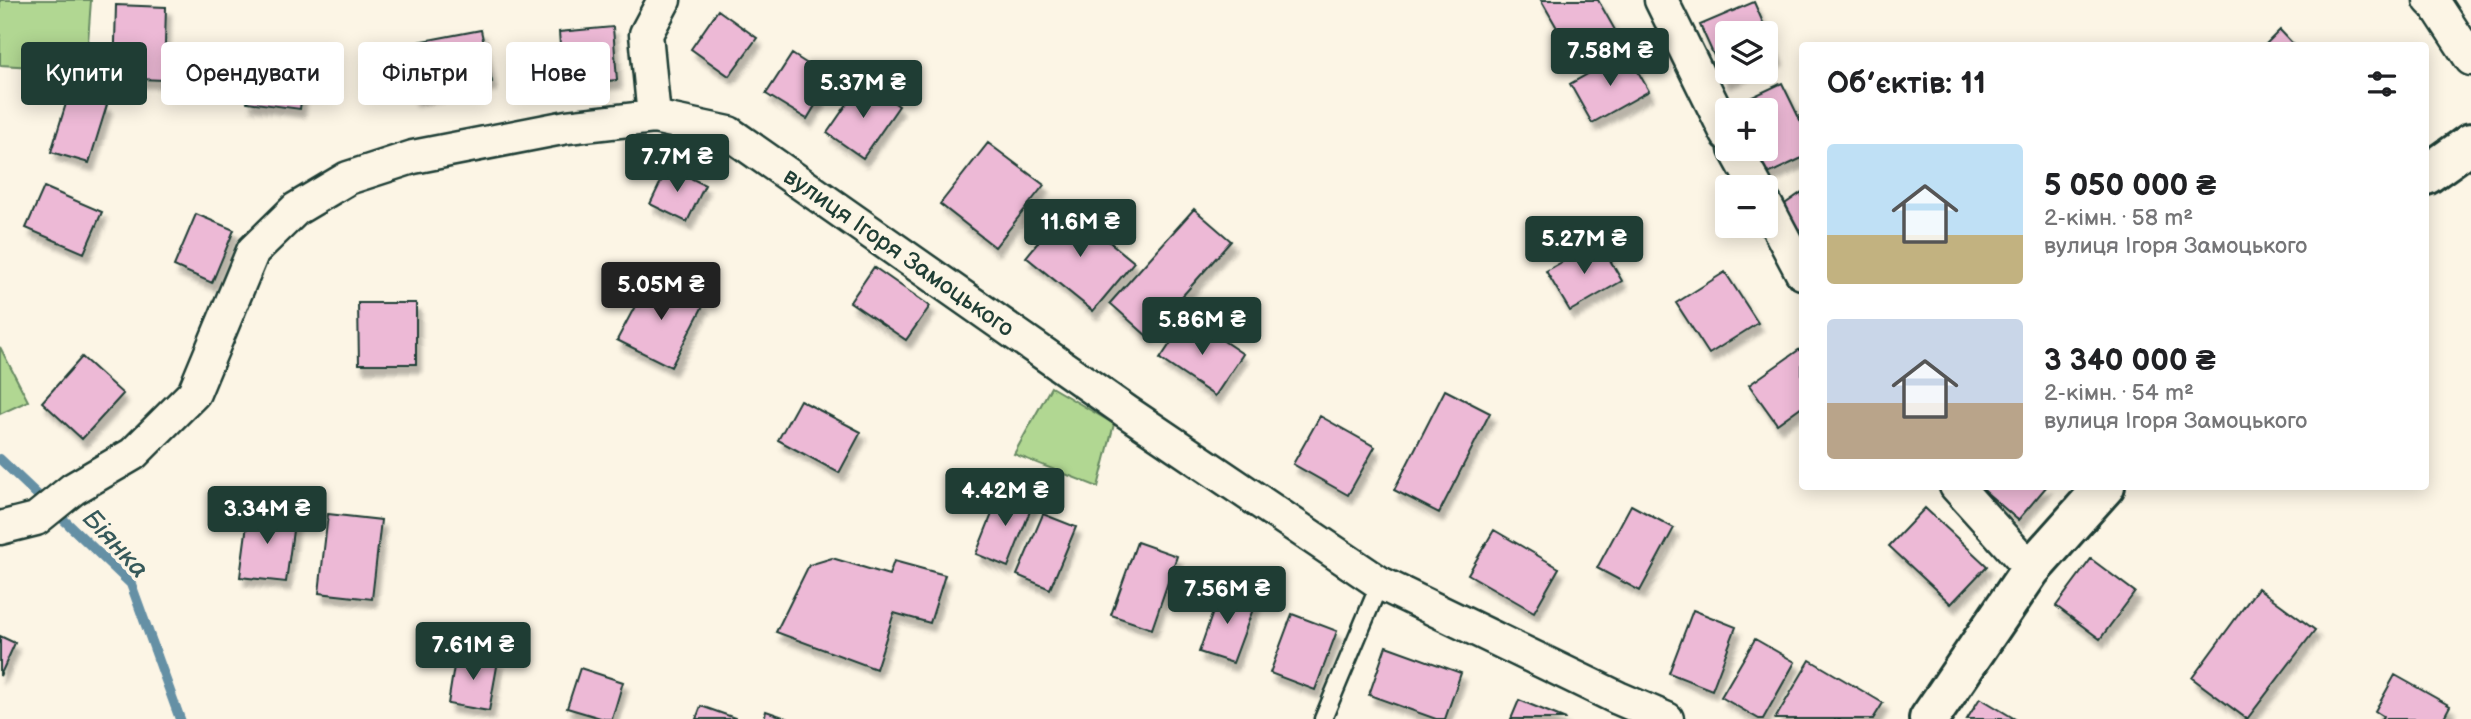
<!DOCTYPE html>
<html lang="uk">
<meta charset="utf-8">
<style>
body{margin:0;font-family:"Balsamiq Sans",sans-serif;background:#f6f6f6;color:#202124;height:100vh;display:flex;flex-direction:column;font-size:26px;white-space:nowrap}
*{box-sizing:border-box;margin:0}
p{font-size:23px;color:#757577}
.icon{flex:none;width:38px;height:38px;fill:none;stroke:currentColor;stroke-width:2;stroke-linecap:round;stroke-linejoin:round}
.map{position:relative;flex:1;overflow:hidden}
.details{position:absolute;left:1799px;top:42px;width:630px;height:448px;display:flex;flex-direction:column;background:#fff;border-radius:7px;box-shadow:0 4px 18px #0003}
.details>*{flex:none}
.top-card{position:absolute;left:21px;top:42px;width:665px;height:63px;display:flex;gap:14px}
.buttons{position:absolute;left:1715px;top:21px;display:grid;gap:14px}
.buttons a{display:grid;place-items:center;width:63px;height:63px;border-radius:7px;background:#fff;box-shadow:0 4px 18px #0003;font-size:35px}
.price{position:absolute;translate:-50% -60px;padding:0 16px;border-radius:7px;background:#1f3d34;color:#fff;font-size:23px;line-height:46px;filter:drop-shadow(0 2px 4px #0008)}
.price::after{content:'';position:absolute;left:50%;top:42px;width:21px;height:16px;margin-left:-10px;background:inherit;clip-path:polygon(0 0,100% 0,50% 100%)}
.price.current{background:#222;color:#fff}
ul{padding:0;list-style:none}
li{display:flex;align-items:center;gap:21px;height:175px;padding:0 28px}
li span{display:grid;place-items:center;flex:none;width:196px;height:140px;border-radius:7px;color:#555}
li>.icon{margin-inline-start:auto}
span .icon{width:84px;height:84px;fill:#fffc;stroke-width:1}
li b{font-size:30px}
h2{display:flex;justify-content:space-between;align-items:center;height:84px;padding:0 28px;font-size:30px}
.chip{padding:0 24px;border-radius:7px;background:#fff;box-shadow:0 4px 18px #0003;font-size:24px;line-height:63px}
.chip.current{background:#1f3d34;color:#fff}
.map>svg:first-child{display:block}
</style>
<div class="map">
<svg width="2471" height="719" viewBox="0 0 2471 719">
<defs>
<filter id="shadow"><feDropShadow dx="4.5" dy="8" stdDeviation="2" flood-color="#0004"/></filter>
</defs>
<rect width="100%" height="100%" fill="#fcf5e5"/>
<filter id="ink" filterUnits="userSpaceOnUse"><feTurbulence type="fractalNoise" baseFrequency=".0143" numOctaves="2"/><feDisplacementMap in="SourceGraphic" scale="14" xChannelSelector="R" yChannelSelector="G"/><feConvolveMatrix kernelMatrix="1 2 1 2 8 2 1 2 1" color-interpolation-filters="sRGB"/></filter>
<g filter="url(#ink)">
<path fill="#b1d792" stroke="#688a63" stroke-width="2" d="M0,0h91l-5,70 -86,-5z
M0,347l28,54 -28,13z
M1051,387l63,37 -16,63 -84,-33z"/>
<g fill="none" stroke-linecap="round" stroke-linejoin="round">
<path stroke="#6590a5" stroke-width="10" d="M0,459l131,125 49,135"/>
</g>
<path fill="#edb9d6" stroke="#1f3d34" stroke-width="2" filter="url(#shadow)" d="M1541,0h57l17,30 -43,24z
M1754,2l24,55 -12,5v-29h-39v39h17l-19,8 -25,-55z
M116,5l50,2 -2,73 -50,-2z
M718,10l39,28 -28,38 -38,-27z
M613,27l4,53 -54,5 -4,-53z
M481,30l11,52 -79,16 -11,-53z
M2280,30l15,16h-31z
M254,49l53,7 -7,53 -53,-7z
M1627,52l22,39 -57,32 -22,-39z
M792,54l39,25 -24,40 -41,-25z
M863,81l36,25 -36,52 -36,-25z
M1782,83l20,41v34l-36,17 -13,-26h13v-39h-31l-2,-4z
M69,94l38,11 -18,58 -38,-11z
M988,143l56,42 -49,62 -55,-43z
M668,167l37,18 -18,37 -37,-18z
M44,187l58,25 -18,41 -58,-25z
M1802,192v42l-20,-28z
M1067,207l67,55 -41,49 -67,-54z
M1194,209l37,32 -84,95 -37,-33z
M196,214l38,16 -22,53 -38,-17z
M1599,241l23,40 -52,30 -24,-40z
M874,267l56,39 -24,34 -56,-38z
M1725,272l33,51 -49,31 -33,-51z
M651,276l53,28 -33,63 -54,-27z
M358,303h58v61h-57z
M1188,317l55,37 -28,42 -55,-37z
M1800,349l2,4v53l-25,18 -28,-39z
M82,357l41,37 -41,45 -40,-37z
M1445,390l45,23 -51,100 -45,-23z
M800,400l61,32 -22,41 -61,-33z
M1320,416l55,31 -27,48 -55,-31z
M1979,486h68l-29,34z
M1002,489l32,12 -26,66 -32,-13z
M1631,505l43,23 -34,63 -43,-23z
M1925,508l62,58 -36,38 -62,-58z
M249,509l46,7 -9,66 -46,-5z
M328,514l53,6 -9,79 -53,-6z
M1043,514l33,13 -26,62 -33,-14z
M1494,530l65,38 -25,44 -66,-38z
M1137,542l40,14 -25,73 -41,-14z
M832,558l57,17 5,-14 51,14 -15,48 -36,-10 -18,56 -100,-37 33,-67z
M2091,559l44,33 -35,47 -44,-33z
M2258,588l57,42 -68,89 -55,-41z
M1221,589l35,12 -23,62 -34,-11z
M1693,610l43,17 -24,63 -43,-17z
M1292,614l45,17 -22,59 -45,-17z
M0,636l15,7 -15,33z
M1755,639l40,23 -32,57h-4l-38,-22z
M1386,646l75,27 -16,46h-9l-67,-24z
M456,654l42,7 -9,50 -41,-7z
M1810,660l73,43 -10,16h-98z
M580,668l43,14 -11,37h-8l-37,-11z
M2395,675l55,31 -7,13h-62l2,-3 -8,-5z
M1980,698l35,21h-48z
M1519,700l47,19h-55z
M701,706l34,12v1h-39z
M766,711l23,8h-25z"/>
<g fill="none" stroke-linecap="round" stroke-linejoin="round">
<g stroke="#1f3d34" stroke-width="21">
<path id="lane" d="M1323,719l57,-136"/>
</g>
<g stroke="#1f3d34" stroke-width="37">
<path id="street" d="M1661,0l66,134
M2430,0l7,7 34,52
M654,117l-8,-83 18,-34
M1735,149l21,38
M1766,205l36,68
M1956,486l75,83
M0,528l36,-9 37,-30 60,-35 61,-61 59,-142 43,-42 52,-31 65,-21 154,-30 87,-10 75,16 398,279 253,171 238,115 49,21"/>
</g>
<g stroke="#1f3d34" stroke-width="44">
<path id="secondary" d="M2426,175l45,-32
M1929,719l102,-150 74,-83"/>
</g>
<use href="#lane" stroke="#fcf5e5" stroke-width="16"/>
<use href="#street" stroke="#fcf5e5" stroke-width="32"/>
<use href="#secondary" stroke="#fcf5e5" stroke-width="38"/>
</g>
</g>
<g text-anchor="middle" stroke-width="7" stroke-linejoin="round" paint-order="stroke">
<g font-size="24" fill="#1f3d34" stroke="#fcf5e5">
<text transform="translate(899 252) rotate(35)" y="8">вулиця Ігоря Замоцького</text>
</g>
<g font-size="26" font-style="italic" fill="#36595a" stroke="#fcf5e5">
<text transform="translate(116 543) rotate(47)" y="9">Біянка</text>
</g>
</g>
</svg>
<div class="buttons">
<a><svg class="icon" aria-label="layers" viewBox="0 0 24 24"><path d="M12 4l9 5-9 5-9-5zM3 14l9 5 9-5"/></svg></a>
<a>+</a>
<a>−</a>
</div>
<b class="price" style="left:1610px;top:88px">7.58M ₴</b>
<b class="price" style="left:863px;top:120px">5.37M ₴</b>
<b class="price" style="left:677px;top:194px">7.7M ₴</b>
<b class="price" style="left:1080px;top:259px">11.6M ₴</b>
<b class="price" style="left:1584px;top:276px">5.27M ₴</b>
<b class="price current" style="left:661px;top:322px">5.05M ₴</b>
<b class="price" style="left:1202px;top:357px">5.86M ₴</b>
<b class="price" style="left:1005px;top:528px">4.42M ₴</b>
<b class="price" style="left:267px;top:546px">3.34M ₴</b>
<b class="price" style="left:1227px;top:626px">7.56M ₴</b>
<b class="price" style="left:473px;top:682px">7.61M ₴</b>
<div class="top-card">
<a class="chip current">Купити</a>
<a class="chip">Орендувати</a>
<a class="chip">Фільтри</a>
<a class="chip">Нове</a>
</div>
<section class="details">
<h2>Об’єктів: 11<svg class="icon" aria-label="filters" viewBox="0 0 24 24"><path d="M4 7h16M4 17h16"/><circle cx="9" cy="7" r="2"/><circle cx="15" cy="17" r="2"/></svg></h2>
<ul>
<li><span style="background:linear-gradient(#bfe0f5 65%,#c2b280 0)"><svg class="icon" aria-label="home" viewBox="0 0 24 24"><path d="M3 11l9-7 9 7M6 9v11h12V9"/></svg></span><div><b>5 050 000 ₴</b><p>2-кімн. · 58 m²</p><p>вулиця Ігоря Замоцького</p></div></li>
<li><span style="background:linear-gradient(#c9d6e8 60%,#b9a48a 0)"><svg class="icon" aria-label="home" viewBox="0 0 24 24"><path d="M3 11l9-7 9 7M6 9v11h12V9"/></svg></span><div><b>3 340 000 ₴</b><p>2-кімн. · 54 m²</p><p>вулиця Ігоря Замоцького</p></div></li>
</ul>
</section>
</div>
